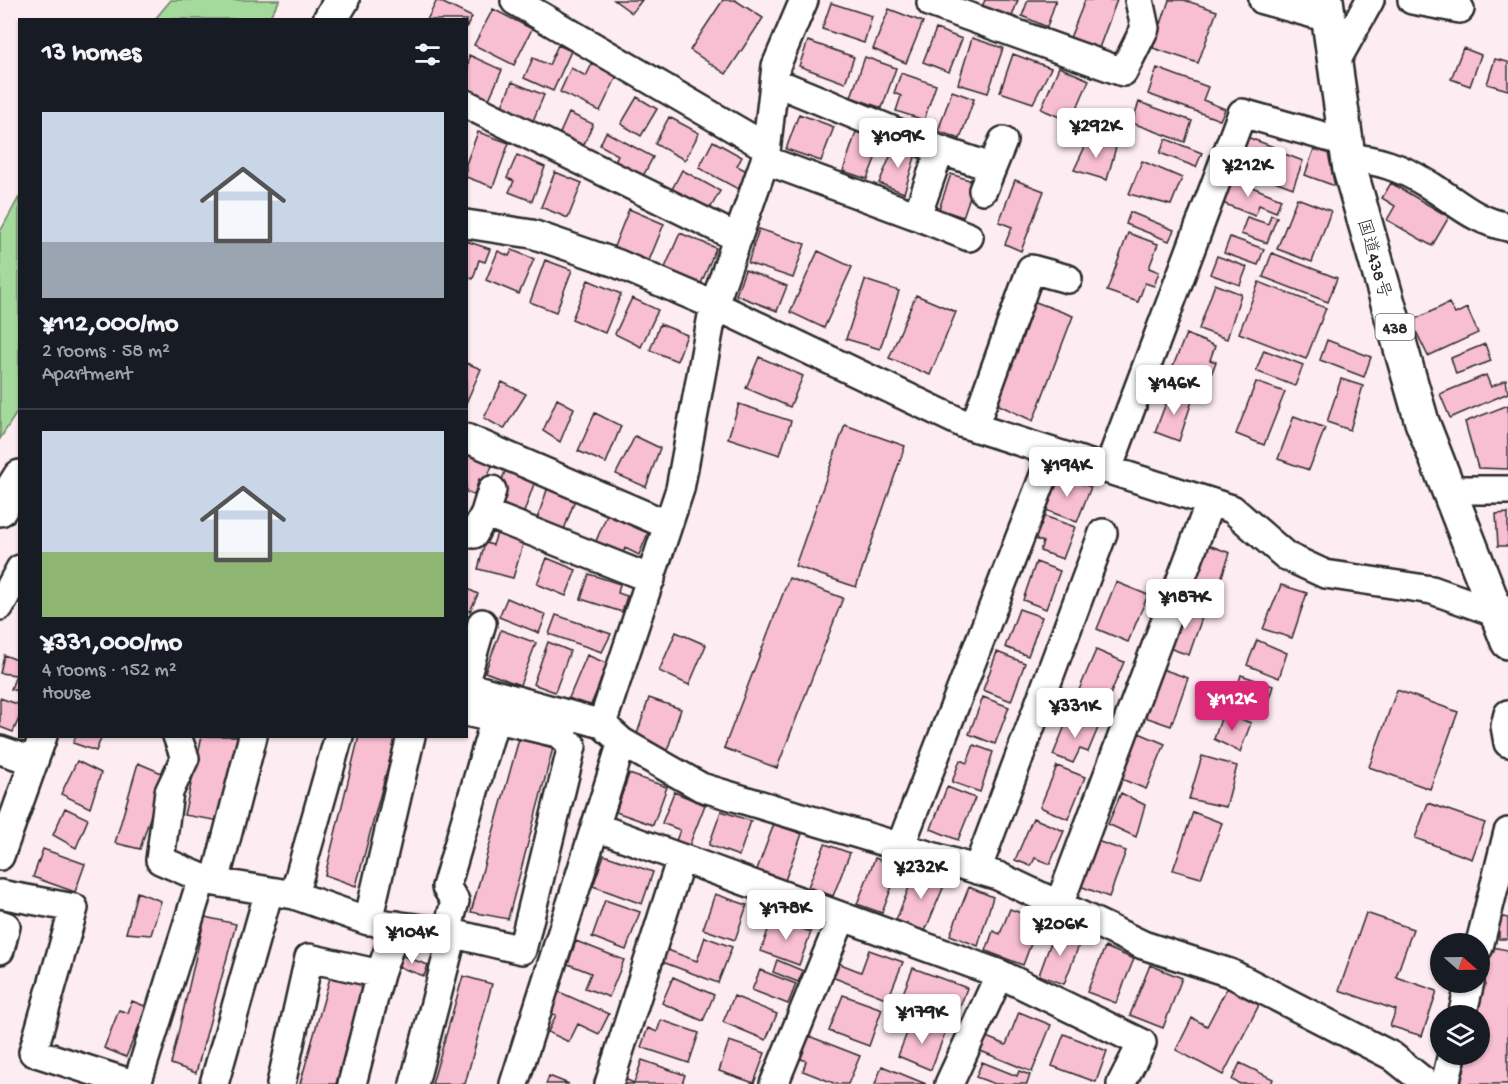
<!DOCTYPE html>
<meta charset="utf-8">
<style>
body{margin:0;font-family:"Gochi Hand","Klee One",sans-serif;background:#20242c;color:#f1f3f6;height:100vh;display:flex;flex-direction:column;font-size:22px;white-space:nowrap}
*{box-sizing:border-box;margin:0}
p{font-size:20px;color:#9ea1a6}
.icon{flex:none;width:33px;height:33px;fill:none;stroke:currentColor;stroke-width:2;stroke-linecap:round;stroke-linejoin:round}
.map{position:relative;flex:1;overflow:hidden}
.side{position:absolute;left:18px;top:18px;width:450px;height:720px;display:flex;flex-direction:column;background:#171b24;border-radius:0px;box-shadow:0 2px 4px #0004}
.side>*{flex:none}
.needle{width:39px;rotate:110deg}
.fabs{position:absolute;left:1430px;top:933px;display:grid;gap:12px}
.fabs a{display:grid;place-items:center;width:60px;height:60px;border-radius:50%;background:#171b24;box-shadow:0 2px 4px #0004;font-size:30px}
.price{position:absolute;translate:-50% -51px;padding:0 14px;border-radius:6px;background:#fff;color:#222;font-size:20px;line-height:39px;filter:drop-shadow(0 2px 3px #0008)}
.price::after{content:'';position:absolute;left:50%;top:36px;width:18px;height:14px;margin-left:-9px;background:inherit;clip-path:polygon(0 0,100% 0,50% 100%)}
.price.current{background:#db2777;color:#fff}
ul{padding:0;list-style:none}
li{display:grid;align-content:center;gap:12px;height:318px;padding:0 24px}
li+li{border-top:2px solid #363941}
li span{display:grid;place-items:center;height:186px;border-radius:0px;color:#555}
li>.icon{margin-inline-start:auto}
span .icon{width:108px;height:108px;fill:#fffc;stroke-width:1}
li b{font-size:26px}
h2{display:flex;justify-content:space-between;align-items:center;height:72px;padding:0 24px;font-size:26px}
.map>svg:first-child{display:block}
</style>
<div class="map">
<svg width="1508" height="1084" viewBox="0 0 1508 1084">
<rect width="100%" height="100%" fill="#fdecf1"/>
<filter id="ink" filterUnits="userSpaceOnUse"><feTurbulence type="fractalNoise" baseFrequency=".0167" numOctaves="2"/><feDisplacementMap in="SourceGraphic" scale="12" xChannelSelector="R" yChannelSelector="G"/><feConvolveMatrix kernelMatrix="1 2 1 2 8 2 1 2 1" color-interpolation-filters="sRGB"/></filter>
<g filter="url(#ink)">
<path fill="#a5da9d" stroke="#688264" stroke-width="1.5" d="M171,0h109l-12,19h-113z
M19,197v212l-19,30v-207z"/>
<path fill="#f8bed1" stroke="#2b2b2b" stroke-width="1.5" d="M437,0l35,17 -6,11v-8h-39z
M614,0h28l-10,13z
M723,0h12l28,18 -37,56 -36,-24z
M985,0h33l-7,19 -30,-10z
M1028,0h28l-9,27 -25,-11z
M1085,0h32l-18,48 -29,-10z
M1169,0h15l33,11 -19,52 -45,-15z
M831,3l41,13 -8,27 -42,-14z
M493,9l39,20 -18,36 -40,-20z
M889,9l34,13 -17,41 -33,-14z
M936,29l26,10 -13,33 -26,-10z
M972,38l31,10 -15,45 -30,-9z
M808,41l46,16 -9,26 -46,-17z
M558,45l13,6 -18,40 -29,-13 9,-20 16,7z
M1463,48l18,7 -11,31 -19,-7z
M1013,54l38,14 -18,35 -33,-11z
M469,55l33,15 -13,29 -23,-10z
M865,57l31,11 -14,40 -31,-11z
M1495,59l13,3v28l-21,-6z
M592,64l25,12 -17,35 -40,-19 11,-24 15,8z
M1059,67l30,13 -18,42 -30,-13z
M1157,68l51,19 -5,13 22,9 -5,11 -72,-26z
M901,73l35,12 -12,35 -28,-9 5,-15 -7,-3z
M512,82l32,13 -12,28 -32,-12z
M952,91l22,8 -14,40 -22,-8z
M637,97l20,12 -16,27 -20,-12z
M1139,102l53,19 -7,21 -53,-19z
M569,113l24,11 -12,27 -24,-11z
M799,114l35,13 -13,34 -35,-12z
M669,117l30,16 -14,27 -30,-16z
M478,132l31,11 -16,44 -27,-10v-13z
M606,132l47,25 -12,23 -28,-15 5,-10 -18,-10z
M856,132l26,9 -15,38 -24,-8z
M1090,136l26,11 -9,33 -33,-10z
M1244,136l30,11 -10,28 -31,-13z
M1166,139l36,14 -6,14 -36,-14z
M713,141l29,16 -5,9 10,5 -9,18 -39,-21z
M895,145l21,9 -12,39 -25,-10z
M1314,149l14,4 7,33 -30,-11z
M1282,153l21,8 -10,27 -21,-8z
M517,155l28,12 -13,34 -23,-9 5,-11 -7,-3z
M1142,161l40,17 -11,27 -42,-11z
M682,170l38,21 -14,25 -37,-21z
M555,172l27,11 -14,35 -27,-11z
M951,174l24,8 -12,35 -24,-8z
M1230,178l51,21 -5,13 -17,-7 -4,11 -35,-14z
M1015,180l29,11 -23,60 -16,-7 7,-17 -13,-5z
M1391,183l58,34 -17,29 -45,-26 8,-14 -13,-8z
M1297,198l34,13 -19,51 -35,-13z
M629,209l35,15 -16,39 -35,-14z
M1130,212l44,18 -5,11 -43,-17z
M1271,215l6,2 -10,26 -26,-9 6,-17 21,7z
M759,229l46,15 -12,34 -45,-15z
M680,233l36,15 -16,38 -36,-16z
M1128,233l30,11 -9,24 10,4 -5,14 -9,-3 -7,19 -31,-11z
M1230,237l34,12 -6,16 -34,-12z
M466,241l24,8 -5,13 -6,-2 -6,19 -7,-3z
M512,250l22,9 -15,35 -33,-14 12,-29 11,5z
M818,251l34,16 -28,61 -34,-16z
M1272,253l65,25 -9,24 -65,-25z
M1217,256l30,11 -7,18 -30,-11z
M545,260l27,10 -16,42 -26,-10z
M745,270l42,16 -10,25 -41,-16z
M588,280l33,14 -16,39 -33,-14z
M865,280l34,11 -19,58 -34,-10z
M1259,282l67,26 -20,51 -67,-26z
M1215,284l26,10 -14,45 -28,-10z
M916,295l40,17 -26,63 -41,-17z
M632,298l26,12 -17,37 -26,-13z
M1033,301l40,15 -40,105 -36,-17z
M1449,303l6,11 12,-6 11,25 -50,23 -17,-35z
M660,324l27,11 -10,26 -27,-11z
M1186,334l29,12 -5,14 6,2 -13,33 -36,-14z
M1327,340l44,17 -7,20 -44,-17z
M1485,344l6,17 -35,13 -5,-16z
M1264,350l39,15 -8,21 -39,-15z
M759,357l44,19 -13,31 -44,-19z
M466,363l15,6 -15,34z
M1486,375l5,12 15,-7 2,13 -58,25 -10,-24z
M1341,379l22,7 -13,44 -23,-8z
M502,382l24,12 -22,35 -20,-11z
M1256,382l29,10 -21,53 -28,-11z
M1171,390l22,8 -14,43 -24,-9z
M557,399l17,9 -14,34 -17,-11z
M739,404l52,17 -11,34 -52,-17z
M1508,405v64l-30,-1 -13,-46z
M595,413l26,13 -15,37 -28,-12z
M1294,416l31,12 -16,42 -31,-11z
M845,425l60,21 -49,141 -61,-21z
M635,436l25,12 -14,39 -30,-13z
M466,454l27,9 -7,18 -7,-2 -5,16 -8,-3z
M505,471l30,10 -12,34 -23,-8 5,-16 -6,-2z
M1057,474l34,13 -14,35 -34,-13z
M548,487l28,10 -14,38 -27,-10z
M1508,513v33h-10l-2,-32z
M607,515l41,18 -9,22 -14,-7 -4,11 -28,-11z
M1044,516l31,11 -12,32 -23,-8 3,-9 -8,-3z
M497,533l27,8 -11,37 -35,-9 7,-26 8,2z
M1203,543l27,10 -17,49 -28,-10z
M547,558l29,12 -10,26 -29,-12z
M1036,562l24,9 -14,38 -23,-9z
M589,574l31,10 -2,9 9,3 -5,16 -41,-13z
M789,578l54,20 -66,170 -53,-20z
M1116,582l32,13 -20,47 -31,-13z
M1281,585l26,8 -15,45 -29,-9z
M466,588l12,6 -8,17 -4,-1z
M507,598l39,17 -7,18 -40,-16z
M1181,604l23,8 -15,43 -23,-8z
M1019,609l23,8 -14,39 -23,-9z
M556,615l55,19 -9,18 -53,-18z
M501,630l35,13 -16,42 -35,-13z
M676,632l30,13 -17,40 -30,-14z
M1257,640l30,13 -8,25 -32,-13z
M548,642l22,9 -15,41 -22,-8z
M1096,650l28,12 -17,40 -28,-12z
M997,652l28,11 -14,38 -28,-11z
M4,655l16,6v31l-9,-3 5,-14 -16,-2z
M587,655l21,9 -18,43 -21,-9z
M1162,669l26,9 -17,48 -26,-9z
M1241,675l32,11 -9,28 -32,-11z
M1397,690l61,22 -28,77 -61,-22z
M983,697l26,10 -14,37 -26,-10z
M0,698l20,7v11l-7,16 -13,-5z
M649,698l32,11 -14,42 -32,-11z
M1223,713l28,10 -11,29 -26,-13z
M1069,716l29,12 -10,24 -8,-3 -7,14 -20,-8z
M1139,733l26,11 -19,45 -27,-11z
M76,736h26l-6,15 -23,-8z
M202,736h38l-20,85 -36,-6z
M359,736h37l-40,150 -31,-11z
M519,739l34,9 -45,171 -37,-7z
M974,745l19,7 -13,40 -28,-10 8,-22 7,3z
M1202,756l35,10 -11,41 -37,-8z
M77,761l24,12 -11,35 -29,-14z
M138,763l26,11 -24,75 -25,-6z
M1057,766l28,11 -17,42 -28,-12z
M629,774l38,13 -14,38 -37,-13z
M947,787l28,11 -17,42 -27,-11z
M674,792l31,13 -16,41 -13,-5 4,-11 -18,-7z
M1121,793l24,12 -9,32 -28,-13z
M1428,803l57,20 -13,36 -57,-21z
M65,808l23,11 -12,29 -23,-13z
M721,811l30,10 -12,35 -30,-11z
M1193,812l29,11 -21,55 -28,-8z
M1033,818l31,13 -14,33 -15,-6 -4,8 -16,-6z
M774,824l28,10 -18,49 -28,-11z
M1097,841l29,10 -17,46 -29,-11z
M825,844l25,9 -17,43 -25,-9z
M43,849l42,15 -10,28 -42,-15z
M604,855l49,17 -11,32 -49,-18z
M875,858l24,10 -17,45 -25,-9z
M916,870l30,11 -21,50 -29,-11z
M969,887l24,10 -15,49 -28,-11z
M137,892l24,9 -10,34 -25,-2z
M715,894l32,11 -12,35 -32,-11z
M605,900l35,12 -14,38 -34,-13z
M1010,909l30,11 -17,45 -37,-14 7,-20 7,3z
M1366,913l47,16 -17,48 41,14 -15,45 -32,-10 6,-16 -57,-20z
M1499,916l9,2v21h-9z
M205,917l31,7 -40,149 -25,-9z
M772,918l39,14 -12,33 -38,-14z
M1055,931l26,9 -17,44 -25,-9z
M705,937l27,10 -14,36 -58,-22 5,-12 32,12z
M576,941l48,19 -15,37 -24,-9 6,-15 -23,-9z
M1105,947l29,12 -18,44 -29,-11z
M1492,947l16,3v134h-47l7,-30h11v-38h-3z
M869,950l34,12 -15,37 -61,-24 6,-14 28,11z
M400,955l28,10 -4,11 -28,-10z
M777,960l26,11 -5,11 -25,-10z
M1150,965l32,13 -19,50 -33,-13z
M913,968l54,20 -14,38 -55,-20z
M760,970l36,14 -8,20 -36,-14z
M331,974l33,6 -28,104h-36z
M463,976l29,8 -27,100h-33z
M673,977l41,18 -11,26 -41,-18z
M1227,988l32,17 -36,70 -47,-25 16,-32 15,8z
M557,991l52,23 -10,20 -21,-10 -9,18 -21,-10 8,-17 -9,-3z
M843,995l39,14 -13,37 -40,-15z
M734,996l43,18 -11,26 -43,-18z
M132,1001l15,6 -21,50 -22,-9 15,-38 9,3z
M1019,1012l32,13 -19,47 -54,-22 6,-14 22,9z
M661,1020l38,13 -10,30 -48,-16 7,-19 9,4z
M912,1020l33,13 -14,37 -33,-14z
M1064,1034l43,17 -11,31 -44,-16z
M806,1035l54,21 -12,28h-12l-33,-13 3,-10 -9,-4z
M729,1041l36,12 -11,30 -35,-12z
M642,1060l43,15 -3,9h-59l2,-5 9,4z
M982,1062l35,14 2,-5 11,4 -3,9h-32l-19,-7z
M1240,1063l33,16 -2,5h-31l-8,-4z
M882,1066l44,18h-51z
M549,1076l20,8h-23z"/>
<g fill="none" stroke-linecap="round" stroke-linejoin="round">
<g stroke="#2b2b2b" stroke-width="32">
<path id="minor" d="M1263,0l65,18
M1412,0l48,9
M515,1l251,146
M931,3l192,69 22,-44 -6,-28
M1334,65l36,-65
M775,82l165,68 -23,66 -152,-56 11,-94 28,-66
M466,104l272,134
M940,150l51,17
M1347,157c31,3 53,10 79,26 30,18 46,37 82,44
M765,160l-51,145 250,119 268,85 54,47 39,18 107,16 65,23 11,1
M983,190l20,-49
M917,216l52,21
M466,224l66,10 84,29 98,42 -34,184 -78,235 20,18 -108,342
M974,427l57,-158 37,10
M466,438l202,87
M1108,469l134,-356 103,29
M1449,490h59
M485,513l166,66
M474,534l11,-21 7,-23
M0,606l20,-37
M466,678l16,-55
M466,686l136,38
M466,712l92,21 14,13 -50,204 -75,-18 8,-31 -9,-14 49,-168
M1508,714l-3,12 3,17
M253,736l-38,146 79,13
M339,736l-45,159 74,26 43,-185
M622,742l79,45 297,89 145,69 87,28 162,83 35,28
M0,750l33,11
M596,827l404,147 142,69 -21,41
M900,847l153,-395
M0,856l43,-120
M977,870l126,-337
M0,894l74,14 -41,144 100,32
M1059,905l151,-403
M378,923l69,9
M0,924l6,2 -6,24
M1479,947l29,-115
M1462,1016l8,-34
M137,1084l65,-206 -42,-18 9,-68 16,-34 -8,-22
M214,1084l55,-193
M281,1084l28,-126 71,16
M352,1084l28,-110 17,-49
M414,1084l39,-150
M609,1084l72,-226
M774,1084l68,-167
M949,1084l51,-110
M1445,1084l7,-30"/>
</g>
<g stroke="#2b2b2b" stroke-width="38">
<path id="major" d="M330,20l12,-20
M0,509l20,-32"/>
</g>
<g stroke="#2b2b2b" stroke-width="38">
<path id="highway" d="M1326,0l24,170 72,252 86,220"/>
</g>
<use href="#minor" stroke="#fff" stroke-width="27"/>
<use href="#major" stroke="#fff" stroke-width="33"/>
<use href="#highway" stroke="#fff" stroke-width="33"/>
</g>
</g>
<g text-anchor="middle" stroke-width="5" stroke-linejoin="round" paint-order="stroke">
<rect fill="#fff" stroke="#6b6b6b" stroke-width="1.5" x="1375.5" y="314" width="39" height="26" rx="4.5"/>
<g font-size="16" font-weight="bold" fill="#2b2b2b">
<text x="1395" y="333">438</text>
</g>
<g font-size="18" fill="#2b2b2b" stroke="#fff">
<text transform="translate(1375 258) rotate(74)" y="6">国道438号</text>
</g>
</g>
</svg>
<div class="fabs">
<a><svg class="needle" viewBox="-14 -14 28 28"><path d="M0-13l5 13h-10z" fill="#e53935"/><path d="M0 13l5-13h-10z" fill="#9ea1a6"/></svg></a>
<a><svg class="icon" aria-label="layers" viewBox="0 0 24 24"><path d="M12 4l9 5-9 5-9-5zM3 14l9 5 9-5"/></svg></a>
</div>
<b class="price" style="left:1096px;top:159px">¥292K</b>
<b class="price" style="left:898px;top:169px">¥109K</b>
<b class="price" style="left:1248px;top:198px">¥212K</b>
<b class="price" style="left:1174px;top:416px">¥146K</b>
<b class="price" style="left:1067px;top:498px">¥194K</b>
<b class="price" style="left:1185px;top:630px">¥187K</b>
<b class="price current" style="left:1232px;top:732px">¥112K</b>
<b class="price" style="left:1075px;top:739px">¥331K</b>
<b class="price" style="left:921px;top:900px">¥232K</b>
<b class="price" style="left:786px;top:941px">¥178K</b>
<b class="price" style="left:1060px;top:957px">¥206K</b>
<b class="price" style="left:412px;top:965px">¥104K</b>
<b class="price" style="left:922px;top:1045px">¥179K</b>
<section class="side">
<h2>13 homes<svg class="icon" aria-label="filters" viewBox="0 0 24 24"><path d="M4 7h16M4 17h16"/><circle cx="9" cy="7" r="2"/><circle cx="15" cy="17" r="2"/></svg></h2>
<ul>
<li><span style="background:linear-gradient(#c9d6e8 70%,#9aa5b1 0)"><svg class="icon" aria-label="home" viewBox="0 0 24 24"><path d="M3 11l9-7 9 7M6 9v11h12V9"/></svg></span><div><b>¥112,000/mo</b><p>2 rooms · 58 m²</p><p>Apartment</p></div></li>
<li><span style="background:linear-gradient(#c9d6e8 65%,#8fb573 0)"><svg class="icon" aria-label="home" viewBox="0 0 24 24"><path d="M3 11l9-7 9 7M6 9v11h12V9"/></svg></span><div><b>¥331,000/mo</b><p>4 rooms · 152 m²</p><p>House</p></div></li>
</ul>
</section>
</div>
